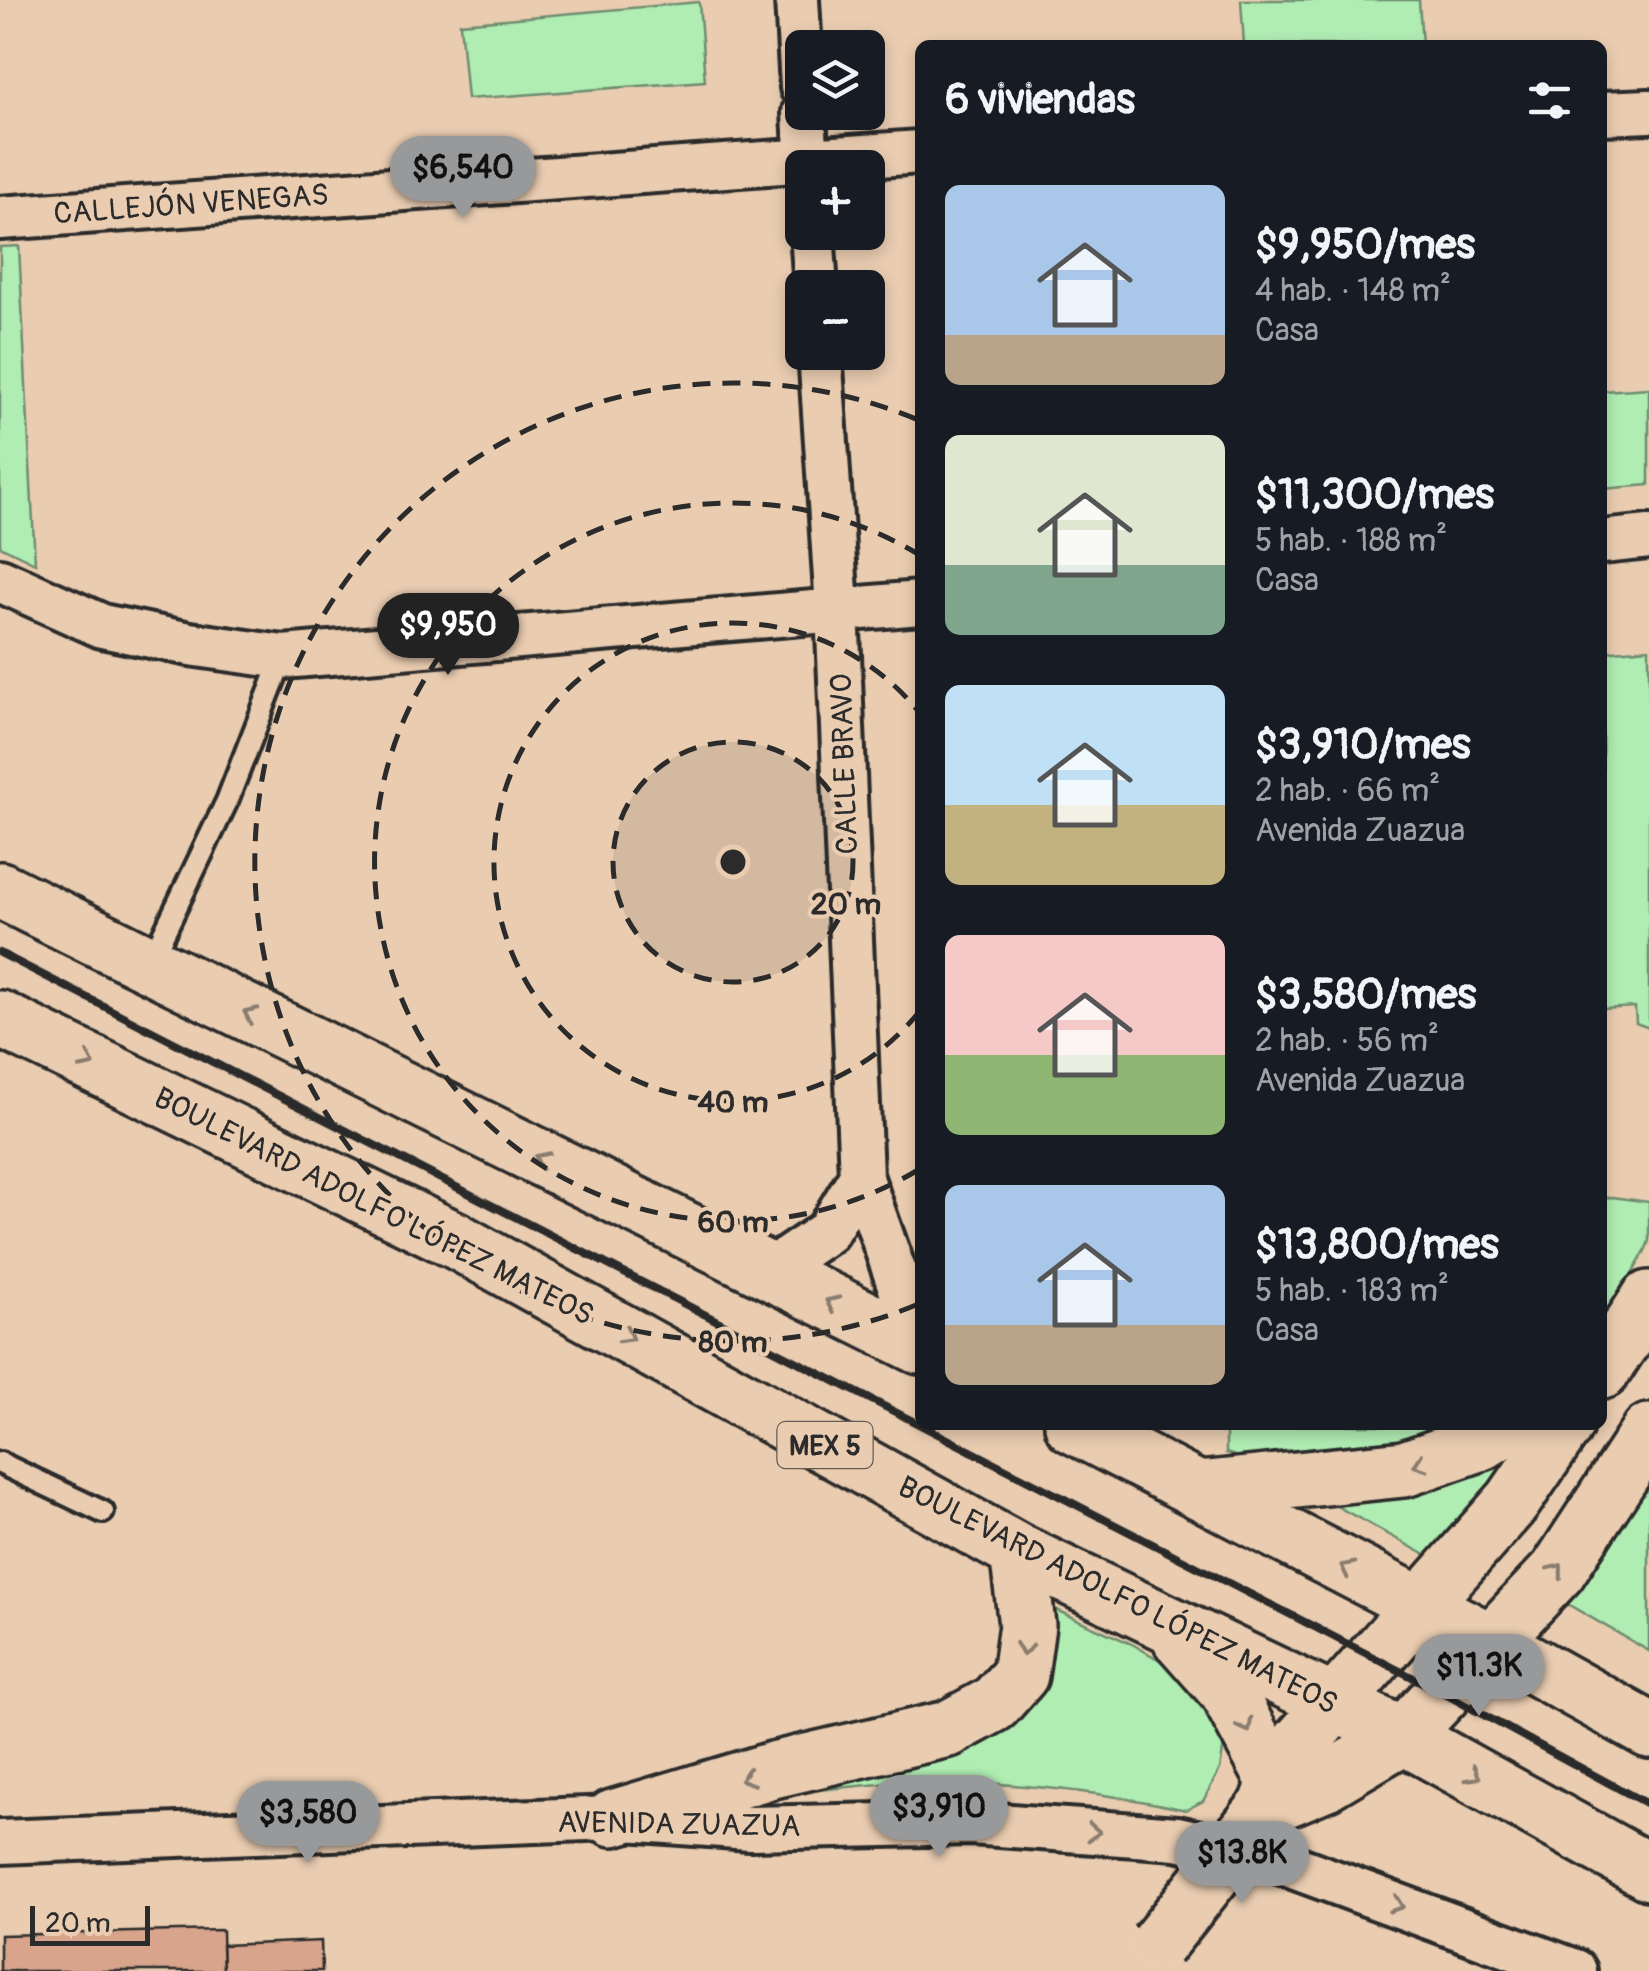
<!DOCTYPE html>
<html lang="es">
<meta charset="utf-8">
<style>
body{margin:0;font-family:Pangolin,sans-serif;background:#20242c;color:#f1f3f6;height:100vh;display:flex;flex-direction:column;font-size:38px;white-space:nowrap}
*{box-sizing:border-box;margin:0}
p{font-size:32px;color:#9ea1a6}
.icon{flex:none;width:55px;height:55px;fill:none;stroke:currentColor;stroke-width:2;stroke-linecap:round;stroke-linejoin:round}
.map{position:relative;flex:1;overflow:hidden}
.drawer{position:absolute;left:915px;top:40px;width:692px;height:1390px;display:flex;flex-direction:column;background:#171b24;border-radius:15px;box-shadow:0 5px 15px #0003}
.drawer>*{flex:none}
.fabs{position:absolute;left:785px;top:30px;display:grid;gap:20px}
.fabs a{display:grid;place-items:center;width:100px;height:100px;border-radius:15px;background:#171b24;box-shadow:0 5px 15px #0003;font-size:50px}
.scale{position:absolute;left:30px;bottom:25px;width:120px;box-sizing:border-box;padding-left:10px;border:5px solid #2b2b2b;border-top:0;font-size:28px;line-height:35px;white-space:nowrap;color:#2b2b2b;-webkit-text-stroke:8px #eacdb1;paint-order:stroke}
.price{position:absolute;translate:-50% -85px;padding:0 22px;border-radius:35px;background:#98999b;color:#111;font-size:32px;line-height:65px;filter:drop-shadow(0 2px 5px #0008)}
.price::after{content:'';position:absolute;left:50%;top:60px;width:30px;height:22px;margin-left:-15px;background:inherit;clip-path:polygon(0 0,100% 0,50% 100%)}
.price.current{background:#222;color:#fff}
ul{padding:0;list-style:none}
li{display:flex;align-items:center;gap:30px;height:250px;padding:0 30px}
li span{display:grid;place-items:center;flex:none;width:280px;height:200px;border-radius:15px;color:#555}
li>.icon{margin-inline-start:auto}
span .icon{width:120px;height:120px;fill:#fffc;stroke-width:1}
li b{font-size:42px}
h2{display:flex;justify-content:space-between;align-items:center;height:120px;padding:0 30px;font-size:42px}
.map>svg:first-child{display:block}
</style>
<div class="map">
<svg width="1649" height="1971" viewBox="0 0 1649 1971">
<rect width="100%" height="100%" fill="#eacdb1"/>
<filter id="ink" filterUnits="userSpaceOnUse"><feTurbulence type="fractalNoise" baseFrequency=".01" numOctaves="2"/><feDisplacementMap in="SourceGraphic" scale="20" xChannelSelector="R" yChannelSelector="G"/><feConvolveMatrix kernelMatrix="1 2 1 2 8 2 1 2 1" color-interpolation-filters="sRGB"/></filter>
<g filter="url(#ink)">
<path fill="#b0edb3" stroke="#6e8c6f" stroke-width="2.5" d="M1241,0h178l3,45h-178z
M699,2l6,79 -238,18 -7,-76z
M19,246l16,317 -35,-17v-299z
M1649,388v97l-46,4v-98z
M1649,648v380l-13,-5 -1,-16 -32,2 -1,-357z
M1612,1197l37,5v39l-4,10 -42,75v-128z
M1226,1425h246l-58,21 -153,19 -35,-12z
M1540,1425l-105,135 -115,-63z
M1649,1484v167l-85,-49z
M1047,1606l85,38 43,25 25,20 25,49 -5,31 -17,32 -17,9c-76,-17 -164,-27 -243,-28 -68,-1 -137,10 -205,18l271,-76 18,-15 15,-36z"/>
<path fill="#d8a48c" stroke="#2b2b2b" stroke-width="2.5" d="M222,1930l1,41h-223v-36z
M321,1941l1,30h-99l-1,-26z"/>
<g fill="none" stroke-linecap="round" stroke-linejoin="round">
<g stroke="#2b2b2b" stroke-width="28">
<path id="service" d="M150,962l77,-161 56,-144
M0,1463l103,49"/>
</g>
<g stroke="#2b2b2b" stroke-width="50">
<path id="minor" d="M797,0l5,87
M804,112l3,56
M1602,113l47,-2
M0,218l920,-66
M812,232l4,56
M820,352l17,256 24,568 59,169
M1602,542l47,-5
M0,580l102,46 88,18 93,13 637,-54
M768,1272l59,-40 34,-56
M0,1842l613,-24 137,10 221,-5 206,15 95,21 303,112"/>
</g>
<g stroke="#2b2b2b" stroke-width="62">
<path id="secondary" d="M1602,1371l47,-72
M1267,1807l57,-24 79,-47 155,-165 91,-139
M1260,1815l7,-8 9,-24 21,-37 216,-245 52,-76"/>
</g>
<g stroke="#2b2b2b" stroke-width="62">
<path id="primary" d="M0,890l920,456
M0,1019l455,221 563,312 385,184 246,136
M1602,1356l24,-19
M1073,1425l418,217 158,88
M1198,1490l206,-21 78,-27 27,-17
M1181,1639l46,52 49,92
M613,1818l160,-48 175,-41 46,-25 26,-29 7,-50 -9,-73"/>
</g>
<use href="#service" stroke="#eacdb1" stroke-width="20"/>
<use href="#minor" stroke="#eacdb1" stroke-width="42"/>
<use href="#secondary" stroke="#eacdb1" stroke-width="55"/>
<use href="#primary" stroke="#eacdb1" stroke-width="55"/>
<path stroke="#2b2b2b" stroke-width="8" d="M0,953l1445,741 204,111"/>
<g stroke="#2b2b2b" stroke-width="62" stroke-linecap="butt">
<path id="secondary-bridge" d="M1157,1945l103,-130"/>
</g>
<use href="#secondary-bridge" stroke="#eacdb1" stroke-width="55"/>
</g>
<defs><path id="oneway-chevron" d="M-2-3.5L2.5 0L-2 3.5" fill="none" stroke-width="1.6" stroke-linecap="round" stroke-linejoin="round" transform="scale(2.5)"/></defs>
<g stroke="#8a7c6e">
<use href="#oneway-chevron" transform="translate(250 1014) rotate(-154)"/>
<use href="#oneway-chevron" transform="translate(88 1062) rotate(26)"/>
<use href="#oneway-chevron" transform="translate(541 1159) rotate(-154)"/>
<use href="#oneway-chevron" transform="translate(832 1303) rotate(-154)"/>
<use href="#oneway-chevron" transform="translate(627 1336) rotate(29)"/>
<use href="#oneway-chevron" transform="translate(1420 1464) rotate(161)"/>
<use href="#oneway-chevron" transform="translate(1347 1568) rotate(-153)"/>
<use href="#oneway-chevron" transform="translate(1557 1570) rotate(-52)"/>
<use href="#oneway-chevron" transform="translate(1024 1649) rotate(98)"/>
<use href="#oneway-chevron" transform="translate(1246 1726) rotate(62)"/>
<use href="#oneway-chevron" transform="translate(1474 1775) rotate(29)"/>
<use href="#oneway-chevron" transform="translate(747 1778) rotate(163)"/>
<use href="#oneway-chevron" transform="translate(1094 1832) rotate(4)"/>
<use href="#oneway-chevron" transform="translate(1397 1905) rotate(20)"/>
</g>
</g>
<circle cx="733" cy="862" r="120" fill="#2b2b2b" fill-opacity=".12"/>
<g fill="none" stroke="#2b2b2b" stroke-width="5" stroke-dasharray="18 12">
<circle cx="733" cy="862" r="120"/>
<path d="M919 1012A239 239 0 1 1 919 712"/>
<path d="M918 1170A359 359 0 1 1 918 554"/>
<path d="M916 1305A479 479 0 1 1 916 419"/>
</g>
<g text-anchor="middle" stroke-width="8" stroke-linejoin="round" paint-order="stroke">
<rect fill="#eacdb1" stroke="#645c53" stroke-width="2.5" x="777.5" y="1422" width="95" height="46" rx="8"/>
<g font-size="28" font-weight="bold" fill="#2b2b2b">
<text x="825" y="1455">MEX 5</text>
</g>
<g font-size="30" fill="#2b2b2b" stroke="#eacdb1">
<text transform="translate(191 204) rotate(-4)" y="10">CALLEJÓN VENEGAS</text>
<text transform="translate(844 764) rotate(-92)" y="10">CALLE BRAVO</text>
<text transform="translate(374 1206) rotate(27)" y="10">BOULEVARD ADOLFO LÓPEZ MATEOS</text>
<text transform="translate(1118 1595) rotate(27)" y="10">BOULEVARD ADOLFO LÓPEZ MATEOS</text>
<text transform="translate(679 1824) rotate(1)" y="10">AVENIDA ZUAZUA</text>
</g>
</g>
<circle cx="733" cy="862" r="15" fill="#2b2b2b" stroke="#eacdb1" stroke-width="5"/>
<g font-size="30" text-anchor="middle" font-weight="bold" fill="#2b2b2b" stroke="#eacdb1" stroke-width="8" stroke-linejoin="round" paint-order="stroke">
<text x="846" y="914">20 m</text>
<text x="733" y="1112">40 m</text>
<text x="733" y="1232">60 m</text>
<text x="733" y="1352">80 m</text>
</g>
</svg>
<div class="fabs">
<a><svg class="icon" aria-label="layers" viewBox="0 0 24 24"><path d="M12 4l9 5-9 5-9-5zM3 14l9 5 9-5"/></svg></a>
<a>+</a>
<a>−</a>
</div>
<div class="scale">20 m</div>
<b class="price" style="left:463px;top:221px">$6,540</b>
<b class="price current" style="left:448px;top:678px">$9,950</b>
<b class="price" style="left:1479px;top:1719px">$11.3K</b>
<b class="price" style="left:939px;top:1860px">$3,910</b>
<b class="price" style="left:308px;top:1866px">$3,580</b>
<b class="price" style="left:1242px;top:1906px">$13.8K</b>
<section class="drawer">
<h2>6 viviendas<svg class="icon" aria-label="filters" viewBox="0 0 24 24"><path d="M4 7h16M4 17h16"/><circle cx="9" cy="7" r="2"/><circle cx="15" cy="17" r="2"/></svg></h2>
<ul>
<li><span style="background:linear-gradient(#a9c7e8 75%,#b9a48a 0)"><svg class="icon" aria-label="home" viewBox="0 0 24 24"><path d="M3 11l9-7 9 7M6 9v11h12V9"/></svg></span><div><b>$9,950/mes</b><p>4 hab. · 148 m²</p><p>Casa</p></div></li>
<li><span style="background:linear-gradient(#dfe7d0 65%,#7fa58c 0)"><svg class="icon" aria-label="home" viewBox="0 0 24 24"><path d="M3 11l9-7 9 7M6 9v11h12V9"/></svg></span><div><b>$11,300/mes</b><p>5 hab. · 188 m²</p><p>Casa</p></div></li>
<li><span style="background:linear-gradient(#bfe0f5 60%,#c2b280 0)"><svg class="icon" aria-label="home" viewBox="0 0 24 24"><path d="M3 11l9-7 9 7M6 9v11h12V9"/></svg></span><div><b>$3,910/mes</b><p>2 hab. · 66 m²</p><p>Avenida Zuazua</p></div></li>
<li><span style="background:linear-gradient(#f6c9c9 60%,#8fb573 0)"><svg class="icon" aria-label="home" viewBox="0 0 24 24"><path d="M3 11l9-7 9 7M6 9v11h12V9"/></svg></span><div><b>$3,580/mes</b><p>2 hab. · 56 m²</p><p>Avenida Zuazua</p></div></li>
<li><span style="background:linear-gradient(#a9c7e8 70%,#b9a48a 0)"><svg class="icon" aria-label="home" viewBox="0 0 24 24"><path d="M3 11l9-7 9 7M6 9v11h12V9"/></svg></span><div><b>$13,800/mes</b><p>5 hab. · 183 m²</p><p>Casa</p></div></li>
</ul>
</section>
</div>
